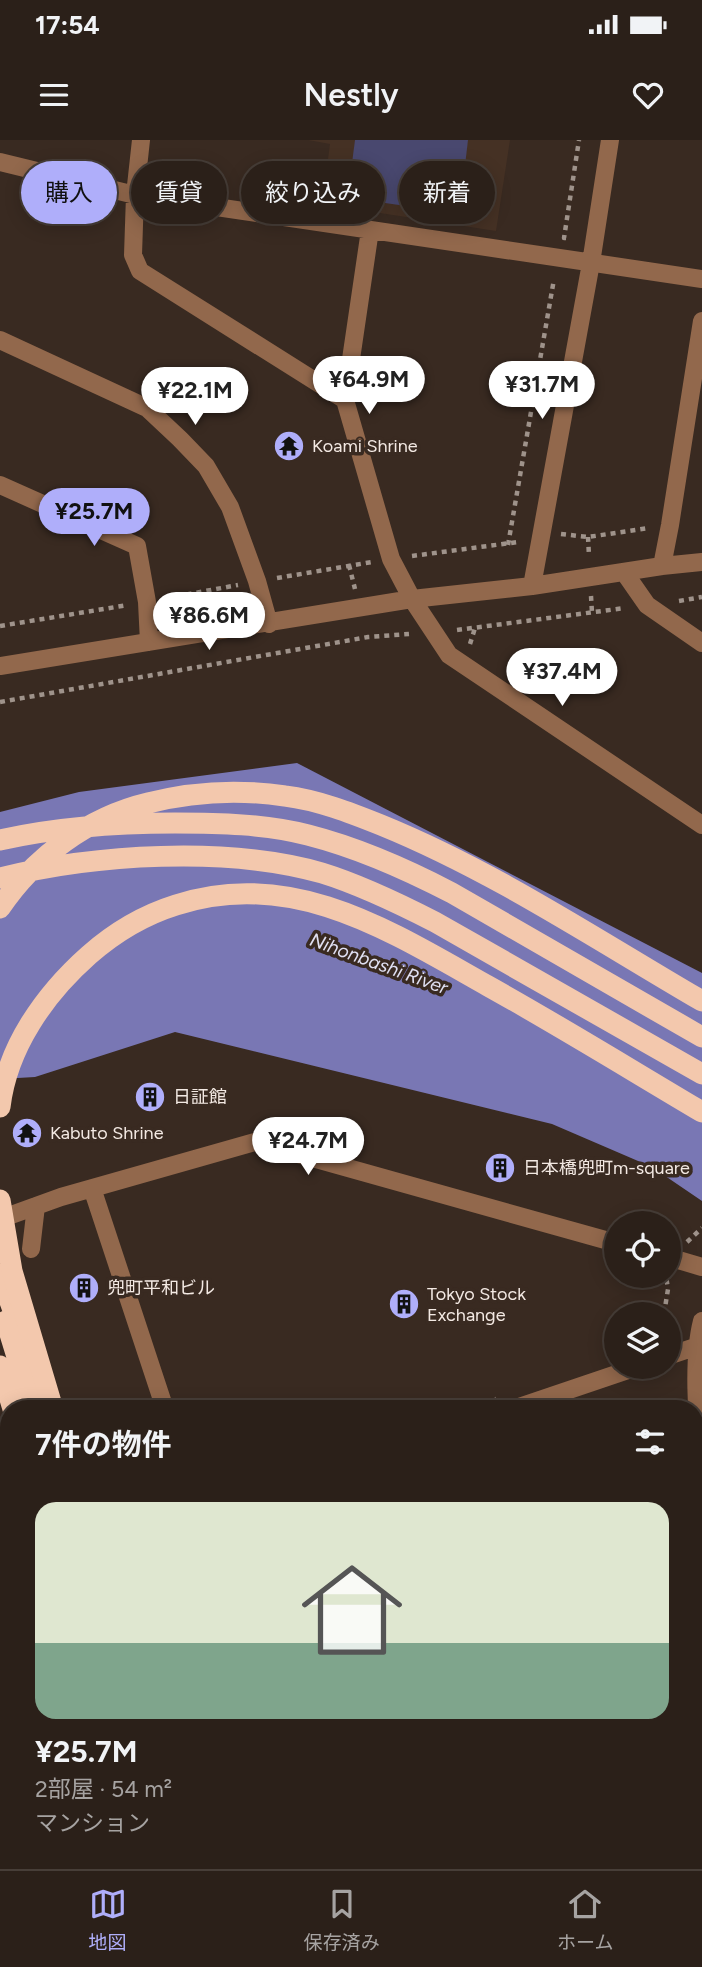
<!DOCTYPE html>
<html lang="ja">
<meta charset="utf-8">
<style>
body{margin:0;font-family:Figtree,"Noto Sans JP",sans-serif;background:#372d26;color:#f1f3f6;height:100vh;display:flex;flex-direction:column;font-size:26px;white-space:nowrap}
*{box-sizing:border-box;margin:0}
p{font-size:23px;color:#a6a3a2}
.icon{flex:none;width:38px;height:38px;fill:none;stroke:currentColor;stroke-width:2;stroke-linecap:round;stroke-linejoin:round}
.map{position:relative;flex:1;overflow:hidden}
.drawer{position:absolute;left:0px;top:1260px;width:704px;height:469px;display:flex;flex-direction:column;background:#2b2019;border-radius:28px 28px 0 0;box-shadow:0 4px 18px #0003,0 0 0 2px #473e38}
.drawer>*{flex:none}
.hud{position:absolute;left:21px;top:21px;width:662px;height:63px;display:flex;gap:14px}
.fabs{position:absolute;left:604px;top:1071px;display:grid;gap:14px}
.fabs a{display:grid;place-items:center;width:77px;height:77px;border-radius:50%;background:#2b2019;box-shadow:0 4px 18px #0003,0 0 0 2px #473e38;font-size:35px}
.price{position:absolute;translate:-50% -60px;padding:0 16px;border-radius:24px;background:#fff;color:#222;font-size:23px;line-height:46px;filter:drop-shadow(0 2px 4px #0008)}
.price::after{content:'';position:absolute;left:50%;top:42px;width:21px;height:16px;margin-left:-10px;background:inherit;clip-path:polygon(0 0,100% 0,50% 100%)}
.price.on{background:#afaefa;color:#111}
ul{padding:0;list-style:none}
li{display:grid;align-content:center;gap:14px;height:371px;padding:0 35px}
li+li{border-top:2px solid #473e38}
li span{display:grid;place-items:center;height:217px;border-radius:21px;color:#555}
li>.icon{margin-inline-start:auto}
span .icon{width:126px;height:126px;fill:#fffc;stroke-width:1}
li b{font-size:30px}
h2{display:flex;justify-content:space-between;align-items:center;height:84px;padding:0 35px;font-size:30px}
.chip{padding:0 24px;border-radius:32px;background:#2b2019;box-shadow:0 4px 18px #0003,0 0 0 2px #473e38;font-size:24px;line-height:63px}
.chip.on{background:#afaefa;color:#111}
.status{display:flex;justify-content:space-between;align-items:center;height:49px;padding:0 35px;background:#2b2019;direction:ltr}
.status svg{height:19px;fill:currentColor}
header{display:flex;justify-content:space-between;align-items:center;height:91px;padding:0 35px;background:#2b2019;font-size:32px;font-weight:600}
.tab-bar{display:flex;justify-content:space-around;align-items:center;height:98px;border-top:2px solid #473e38;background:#2b2019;font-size:19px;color:#a6a3a2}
.tab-bar a{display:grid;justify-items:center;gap:4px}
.tab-bar .on{color:#afaefa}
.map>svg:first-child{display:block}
</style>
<div class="status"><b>17:54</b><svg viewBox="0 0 49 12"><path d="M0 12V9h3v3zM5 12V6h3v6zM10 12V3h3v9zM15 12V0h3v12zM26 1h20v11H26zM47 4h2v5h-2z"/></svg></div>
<header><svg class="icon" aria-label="menu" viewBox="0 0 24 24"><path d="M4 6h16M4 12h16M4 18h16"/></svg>Nestly<svg class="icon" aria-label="heart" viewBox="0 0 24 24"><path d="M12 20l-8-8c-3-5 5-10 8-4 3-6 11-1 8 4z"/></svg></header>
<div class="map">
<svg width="702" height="1729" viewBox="0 0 702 1729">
<rect width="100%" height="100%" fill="#392a21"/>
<path fill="#453124" d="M308,0h202l-14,91 -174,-27 8,-60z"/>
<path fill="#49486f" d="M355,0h113l-4,34 -8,13 -10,11 -13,7 -13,3 -49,-7 -8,-8 -12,-22z"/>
<path fill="#7977b4" d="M297,623l405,210v228l-50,-34 -100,-43 -377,-92 -140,45 -35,2v-267l79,-20z"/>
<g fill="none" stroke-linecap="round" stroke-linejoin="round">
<path stroke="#9f938b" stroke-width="4.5" stroke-dasharray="5 5" stroke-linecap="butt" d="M566,98h-2l15,-98
M561,394l27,3 61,-9
M588,397l1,19
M508,405l46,-266
M412,416l106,-14
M349,425l6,24
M277,438l95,-16
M591,456l1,17
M167,458l71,-13
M679,461l23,-4
M0,486l128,-21
M457,490l168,-22
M470,504l5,-16
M0,562l368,-65 41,-3
M687,1102l15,-14
M664,1174l4,-25 -2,-13
M467,1269l29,-10"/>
<path stroke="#92684c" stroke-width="18" d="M141,0l-6,55 -2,60 7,16 205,129
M0,22l135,33 567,84
M370,90l-25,170 46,159 21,40 37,56 253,170
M0,200l147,68 33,31 26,27 24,41 27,74 12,43
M0,345l137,61 10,56 2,40
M662,426l8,-41 32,-204
M624,432l23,33 55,38
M532,446l59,-323 19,-123
M0,526l412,-67 120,-13 130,-20 40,-4
M92,1048l73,221
M0,1079l61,-22 194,-55 361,101
M31,1109l5,-43
M668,1117l34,10
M702,1181c-9,34 -6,98 0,134
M668,1216l30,-10
M513,1269l124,-42
M695,1497l7,-3
M0,1607l9,24
M41,1720l3,9
M308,1720l3,9
M573,1720l4,9
M57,1729l23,-9"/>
<path stroke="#f3c8ad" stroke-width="21" d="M0,700c58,-13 116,-17 175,-17 44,0 90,1 133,12 51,13 98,34 144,58l250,144
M0,738c94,-24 228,-32 322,-5 39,12 76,30 113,49l267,152
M0,768c34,-51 89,-91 148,-105 47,-12 90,-14 137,-7 33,4 66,17 96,29 113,46 216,115 321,176
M0,967c7,-60 45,-113 89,-152 25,-22 55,-40 87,-50 116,-38 214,26 312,81 72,40 143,84 214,126
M0,1134l22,61
M6,1181l27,88
M0,1226l13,43
M165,1720l3,9
M209,1720l3,9"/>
<path stroke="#f3c8ad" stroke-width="21" d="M0,1060l12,71 41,138"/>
</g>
<defs>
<g id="temple-disc" transform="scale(1.575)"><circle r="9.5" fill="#afaefa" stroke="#392a21"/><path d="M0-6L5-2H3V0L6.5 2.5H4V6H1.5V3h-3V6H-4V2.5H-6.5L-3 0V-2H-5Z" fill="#111"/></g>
<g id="building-disc" transform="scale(1.575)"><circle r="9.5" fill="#afaefa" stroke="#392a21"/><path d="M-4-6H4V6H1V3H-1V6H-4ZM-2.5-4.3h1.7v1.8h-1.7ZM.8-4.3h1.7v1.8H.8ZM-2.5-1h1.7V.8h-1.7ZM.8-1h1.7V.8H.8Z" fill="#111"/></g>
</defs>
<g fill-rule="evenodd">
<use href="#temple-disc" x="289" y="306"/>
<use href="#building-disc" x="150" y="957"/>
<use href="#temple-disc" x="27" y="993"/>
<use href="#building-disc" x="500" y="1028"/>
<use href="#building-disc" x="84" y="1148"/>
<use href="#building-disc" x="404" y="1164"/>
</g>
<g text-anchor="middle" stroke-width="7" stroke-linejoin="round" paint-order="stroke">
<g font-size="18" fill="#f3e9e3" stroke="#392a21" text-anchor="start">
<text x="312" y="312">Koami Shrine</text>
<text x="173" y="963">日証館</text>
<text x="50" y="999">Kabuto Shrine</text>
<text x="523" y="1034">日本橋兜町m-square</text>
<text x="107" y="1154">兜町平和ビル</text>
<text x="427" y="1160">Tokyo Stock<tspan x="427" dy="21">Exchange</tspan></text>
</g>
<g font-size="19" font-style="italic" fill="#e0e0f2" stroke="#392a21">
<text transform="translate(379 823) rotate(20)" y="7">Nihonbashi River</text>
</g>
</g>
</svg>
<div class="fabs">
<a><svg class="icon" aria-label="locate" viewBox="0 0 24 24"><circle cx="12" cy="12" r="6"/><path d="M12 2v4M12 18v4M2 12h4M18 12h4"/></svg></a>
<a><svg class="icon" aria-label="layers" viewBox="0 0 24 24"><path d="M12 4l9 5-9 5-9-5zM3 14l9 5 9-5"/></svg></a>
</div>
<b class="price" style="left:369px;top:276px">¥64.9M</b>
<b class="price" style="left:542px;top:281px">¥31.7M</b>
<b class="price" style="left:195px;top:287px">¥22.1M</b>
<b class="price on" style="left:94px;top:408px">¥25.7M</b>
<b class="price" style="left:209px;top:512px">¥86.6M</b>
<b class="price" style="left:562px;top:568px">¥37.4M</b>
<b class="price" style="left:308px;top:1037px">¥24.7M</b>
<div class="hud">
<a class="chip on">購入</a>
<a class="chip">賃貸</a>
<a class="chip">絞り込み</a>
<a class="chip">新着</a>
</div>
<section class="drawer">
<h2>7件の物件<svg class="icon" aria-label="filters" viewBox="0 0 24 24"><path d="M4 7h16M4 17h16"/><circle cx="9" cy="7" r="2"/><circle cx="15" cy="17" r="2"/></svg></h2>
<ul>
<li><span style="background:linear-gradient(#dfe7d0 65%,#7fa58c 0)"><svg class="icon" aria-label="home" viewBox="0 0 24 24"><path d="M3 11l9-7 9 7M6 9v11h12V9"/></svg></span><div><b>¥25.7M</b><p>2部屋 · 54 m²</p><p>マンション</p></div></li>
</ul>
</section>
</div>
<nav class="tab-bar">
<a class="on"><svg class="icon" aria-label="map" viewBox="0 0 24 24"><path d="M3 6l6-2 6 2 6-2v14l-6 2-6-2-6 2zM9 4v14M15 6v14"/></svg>地図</a>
<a><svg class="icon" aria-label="saved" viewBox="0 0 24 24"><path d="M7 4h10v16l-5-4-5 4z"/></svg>保存済み</a>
<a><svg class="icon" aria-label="home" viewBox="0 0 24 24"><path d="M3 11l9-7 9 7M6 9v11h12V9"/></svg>ホーム</a>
</nav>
